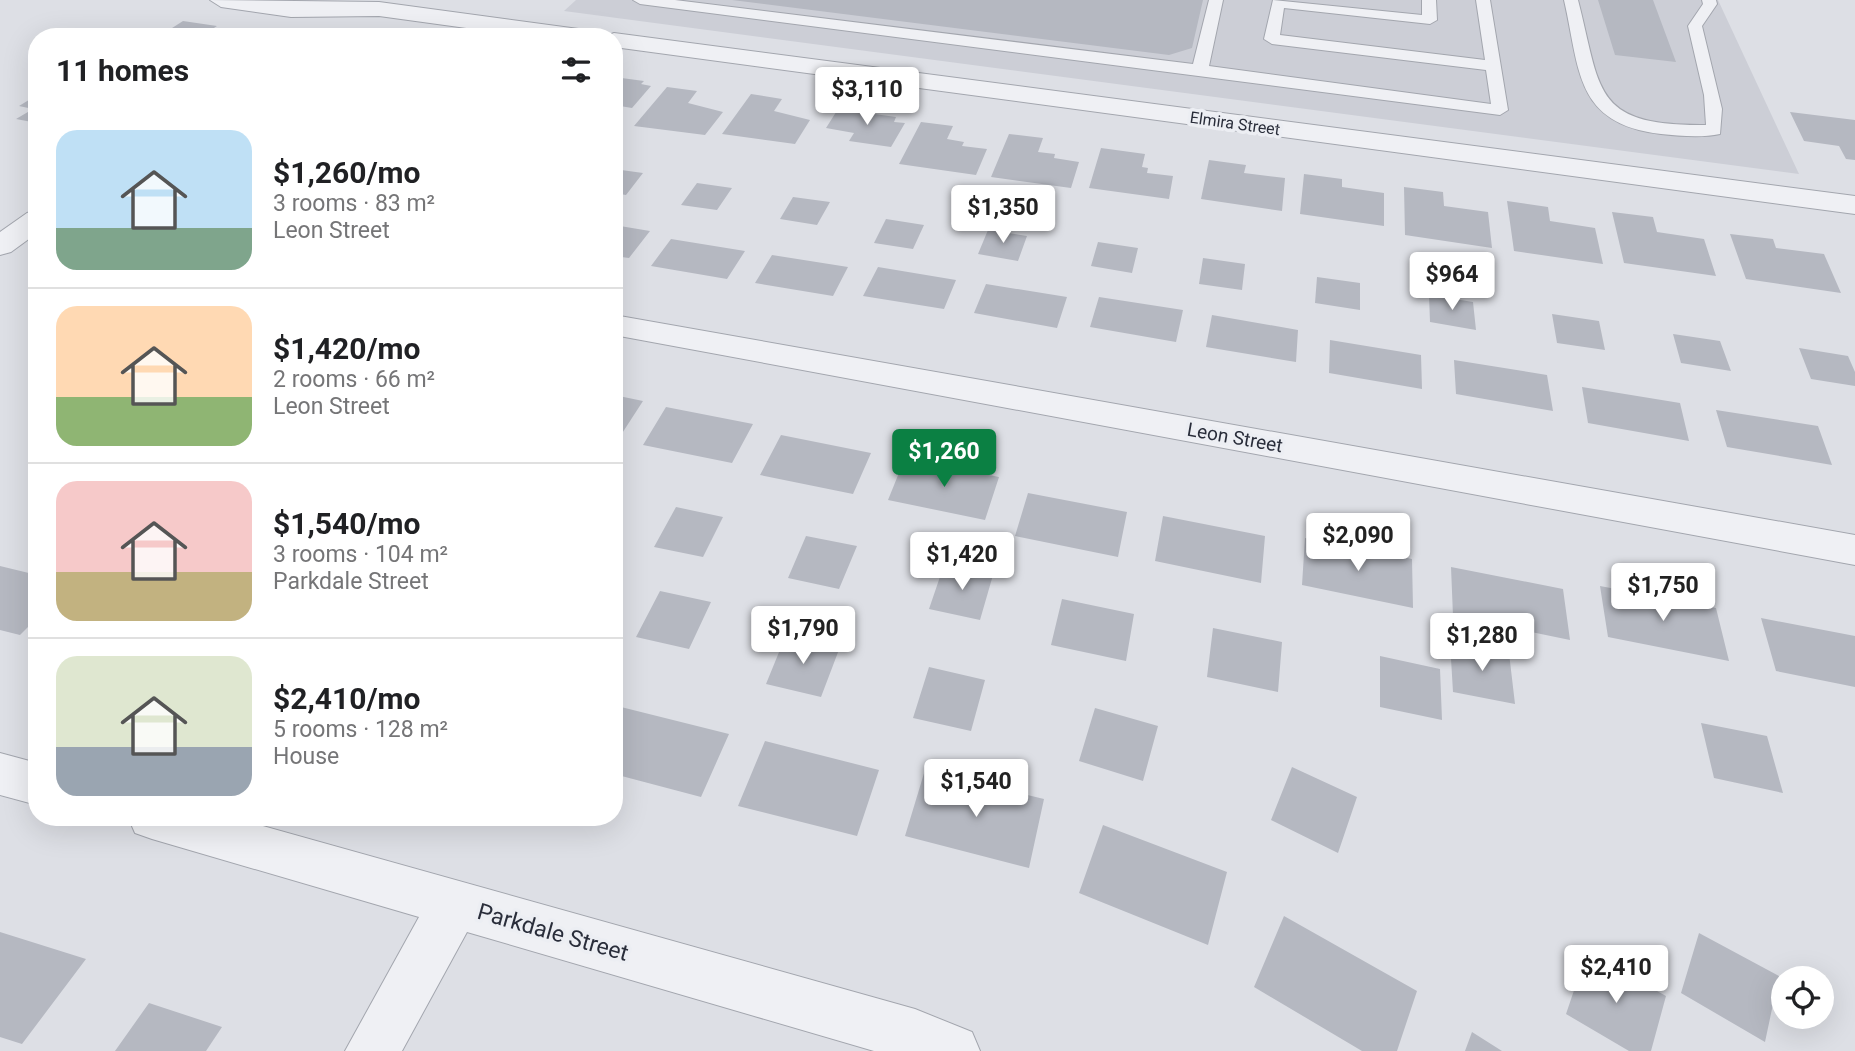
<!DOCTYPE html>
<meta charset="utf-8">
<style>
body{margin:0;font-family:Roboto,sans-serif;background:#f2f2f2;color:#202124;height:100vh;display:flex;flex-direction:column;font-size:26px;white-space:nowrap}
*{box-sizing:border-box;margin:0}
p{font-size:23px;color:#757577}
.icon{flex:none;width:38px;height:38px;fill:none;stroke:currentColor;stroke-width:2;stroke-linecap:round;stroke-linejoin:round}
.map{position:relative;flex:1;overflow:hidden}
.details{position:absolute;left:28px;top:28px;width:595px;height:798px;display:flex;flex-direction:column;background:#fff;border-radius:28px;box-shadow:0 7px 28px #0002}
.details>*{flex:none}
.tools{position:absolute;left:1771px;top:966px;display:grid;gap:14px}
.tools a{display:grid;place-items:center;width:63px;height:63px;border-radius:50%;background:#fff;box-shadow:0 7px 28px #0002;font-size:35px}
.price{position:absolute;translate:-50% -60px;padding:0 16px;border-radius:7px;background:#fff;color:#222;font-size:23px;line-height:46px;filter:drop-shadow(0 2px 4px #0008)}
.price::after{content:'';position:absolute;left:50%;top:42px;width:21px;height:16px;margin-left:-10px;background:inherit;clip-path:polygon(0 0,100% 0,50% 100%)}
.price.active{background:#0b8043;color:#fff}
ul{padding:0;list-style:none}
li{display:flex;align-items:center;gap:21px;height:175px;padding:0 28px}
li+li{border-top:2px solid #e0e0e0}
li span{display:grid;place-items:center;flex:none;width:196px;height:140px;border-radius:21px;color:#555}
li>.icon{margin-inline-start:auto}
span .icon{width:84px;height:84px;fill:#fffc;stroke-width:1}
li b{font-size:30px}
h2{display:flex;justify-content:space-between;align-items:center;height:84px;padding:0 28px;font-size:30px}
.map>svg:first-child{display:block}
</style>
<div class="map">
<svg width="1855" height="1051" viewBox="0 0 1855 1051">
<rect width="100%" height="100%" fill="#dddfe5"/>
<path fill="#ccced6" d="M576,0h1142l81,174 -1235,-163z"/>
<path fill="#b5b8c1" d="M732,0h471l-11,48 -23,7z
M1598,0h55l23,62 -61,-7z
M183,21l34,5 -17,11h-42z
M614,77l30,4 -3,3 10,2 -19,22 -18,-3z
M667,87l30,4 -9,12 35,9 -18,23 -71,-9z
M751,94l31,5 -8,12 36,9 -15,24 -73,-10z
M37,95v28l-21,-4 17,-10 -14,-3z
M838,109l58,8 -2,5 11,1 -14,24 -42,-6 5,-8 -28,-5z
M1790,112l65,8v40l-9,-1 -7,-13 -35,-5z
M921,122l32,4 -6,13 17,3 -2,4 25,3 -11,26 -77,-11z
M1009,134l34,4 -5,14 17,2 -1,4 25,4 -8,26 -80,-11z
M1101,148l44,6 -3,13 6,1 -1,5 26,3 -4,23 -80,-11z
M1209,160l37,5 -2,8 41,5 -3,33 -81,-12z
M614,169l29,4 -17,22 -12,-2z
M1304,174l38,5v8l42,6v33l-84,-12z
M697,183l35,5 -15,22 -36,-5z
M1404,187l39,5 1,14 44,6 4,36 -87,-13z
M793,197l37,5 -13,23 -37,-6z
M1507,201l41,6 2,14 45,7 8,36 -89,-13z
M1612,212l41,5 4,15 47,7 12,37 -92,-13z
M886,219l38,6 -11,24 -39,-6z
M614,225l36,6 -21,27 -15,-2z
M988,230l39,6 -9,25 -40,-7z
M1730,234l43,5 3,9 48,6 17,39 -95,-14z
M671,239l74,12 -18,28 -76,-13z
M1098,242l40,6 -6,25 -41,-7z
M772,255l76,12 -15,29 -78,-13z
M1203,258l42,6 -3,26 -43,-6z
M878,267l78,13 -12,29 -81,-13z
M1317,277l43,6v27l-45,-7z
M986,284l81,13 -10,31 -83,-15z
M1429,295l44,7 3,28 -46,-8z
M1099,297l84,13 -7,32 -86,-15z
M1552,314l47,7 6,29 -48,-7z
M1212,315l86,15 -2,32 -90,-15z
M1673,334l47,7 11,30 -50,-8z
M1330,340l91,15 1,34 -93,-16z
M1799,348l49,8 7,16v14l-44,-7z
M1454,360l93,15 6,36 -97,-17z
M1582,387l98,16 9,38 -101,-18z
M614,395l29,6 -24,37 -5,-1z
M666,407l87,17 -21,39 -89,-18z
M1716,410l102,16 14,39 -105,-18z
M781,435l90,18 -18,41 -93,-19z
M905,458l94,19 -14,43 -97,-20z
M1028,493l99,19 -9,45 -103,-21z
M676,507l47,10 -20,40 -49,-10z
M1163,516l102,20 -4,47 -106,-22z
M806,536l51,10 -18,43 -51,-11z
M1305,538l107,21 1,49 -111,-23z
M944,565l49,10 -13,45 -51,-11z
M0,566l37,9v43l-17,17 -20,-5z
M1451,567l112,22 7,51 -117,-24z
M1600,586l116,22 13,53 -121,-24z
M660,591l51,11 -22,47 -53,-12z
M1062,599l72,15 -8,47 -75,-16z
M1761,618l94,18v51l-79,-16z
M1213,628l69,14 -4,50 -71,-15z
M786,635l54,12 -19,50 -55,-13z
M1450,642l59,11 6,51 -62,-12z
M1380,656l60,13 2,51 -62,-13z
M929,667l56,13 -14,51 -58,-13z
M621,707l108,27 -28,63 -87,-23v-55z
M1095,708l63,18 -15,55 -64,-20z
M1701,723l66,13 16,57 -69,-15z
M765,741l114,29 -22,66 -119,-30z
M1292,767l65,30 -19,56 -67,-33z
M925,770l119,29 -15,69 -124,-32z
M1103,825l124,47 -19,73 -129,-52z
M1284,916l133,75 -20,60h-35l-108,-64z
M0,932l86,27 -64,85 -22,-7z
M1699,933l80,43 -14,66 -84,-49z
M1587,952l79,44 -15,55h-22l-63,-37z
M149,1003l73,24 -16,24h-91z
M1472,1032l30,19h-37z"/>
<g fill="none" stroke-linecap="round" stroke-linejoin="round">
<g stroke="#a3a6ae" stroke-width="2">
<path id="service" d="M633,0h42l518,64 16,-64h14l-14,66 282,38 -5,-34 -214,-26 -8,-5 9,-39 149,15v-15h14l1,20 -7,4 -146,-16 -4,27 205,25 -9,-60h14l18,110 -8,5 -860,-111z
M1564,0h14c23,89 14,125 122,125h6l-2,-30 -16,-69 15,-22 -1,-4h14l1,4 -15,22 20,83 -2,25c-18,4 -41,2 -59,0 -87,-10 -81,-65 -97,-134z"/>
</g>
<g stroke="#a3a6ae" stroke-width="2">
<path id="minor" d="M210,0l169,2 207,28 12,7h-66l-153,-21 -88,1 -70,-10z
M614,33l1241,163v18l-1241,-167v-10h-10z
M37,210v23l-26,19 -11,3v-23l27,-19z
M614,315l1241,220v30l-1241,-230z
M0,753l37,10v42l-37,-10z
M128,817h103l684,192 57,23 8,19h-106l-407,-119 -65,119h-57l74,-134 -267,-78 -17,-6z"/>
</g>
<use href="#service" fill="#eff0f4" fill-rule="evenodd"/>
<use href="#minor" fill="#eff0f4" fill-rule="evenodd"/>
</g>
<g text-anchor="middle" stroke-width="7" stroke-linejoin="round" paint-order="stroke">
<g font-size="16" fill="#292d3a" stroke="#eceef3">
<text transform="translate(1235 123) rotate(8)" y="6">Elmira Street</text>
</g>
<g font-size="19" fill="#292d3a" stroke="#eceef3">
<text transform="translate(1235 437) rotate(10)" y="7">Leon Street</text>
</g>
<g font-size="23" fill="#292d3a" stroke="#eceef3">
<text transform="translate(553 932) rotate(16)" y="8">Parkdale Street</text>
</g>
</g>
</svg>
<div class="tools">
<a><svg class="icon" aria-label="locate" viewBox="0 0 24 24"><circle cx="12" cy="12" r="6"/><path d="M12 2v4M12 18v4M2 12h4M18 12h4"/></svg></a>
</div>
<b class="price" style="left:867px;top:127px">$3,110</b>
<b class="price" style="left:1003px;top:245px">$1,350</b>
<b class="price" style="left:1452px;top:312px">$964</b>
<b class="price active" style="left:944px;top:489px">$1,260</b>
<b class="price" style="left:1358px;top:573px">$2,090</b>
<b class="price" style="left:962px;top:592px">$1,420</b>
<b class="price" style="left:1663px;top:623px">$1,750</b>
<b class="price" style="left:803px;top:666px">$1,790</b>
<b class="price" style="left:1482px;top:673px">$1,280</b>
<b class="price" style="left:976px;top:819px">$1,540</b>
<b class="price" style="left:1616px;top:1005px">$2,410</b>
<section class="details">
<h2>11 homes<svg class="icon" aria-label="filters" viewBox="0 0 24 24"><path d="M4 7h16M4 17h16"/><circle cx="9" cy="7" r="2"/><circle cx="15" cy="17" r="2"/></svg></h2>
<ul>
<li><span style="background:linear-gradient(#bfe0f5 70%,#7fa58c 0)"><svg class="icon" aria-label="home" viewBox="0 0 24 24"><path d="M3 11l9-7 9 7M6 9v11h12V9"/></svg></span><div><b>$1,260/mo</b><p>3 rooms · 83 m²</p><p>Leon Street</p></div></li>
<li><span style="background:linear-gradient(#ffd9b3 65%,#8fb573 0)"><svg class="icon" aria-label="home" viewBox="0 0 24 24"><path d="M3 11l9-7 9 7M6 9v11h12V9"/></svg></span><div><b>$1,420/mo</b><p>2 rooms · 66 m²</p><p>Leon Street</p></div></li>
<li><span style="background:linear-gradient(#f6c9c9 65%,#c2b280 0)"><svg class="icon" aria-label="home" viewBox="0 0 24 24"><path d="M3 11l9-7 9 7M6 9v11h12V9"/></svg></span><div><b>$1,540/mo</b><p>3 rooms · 104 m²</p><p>Parkdale Street</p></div></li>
<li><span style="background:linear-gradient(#dfe7d0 65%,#9aa5b1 0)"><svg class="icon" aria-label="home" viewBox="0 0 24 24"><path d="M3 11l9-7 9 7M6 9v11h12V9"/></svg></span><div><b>$2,410/mo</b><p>5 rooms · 128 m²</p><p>House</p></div></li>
</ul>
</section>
</div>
